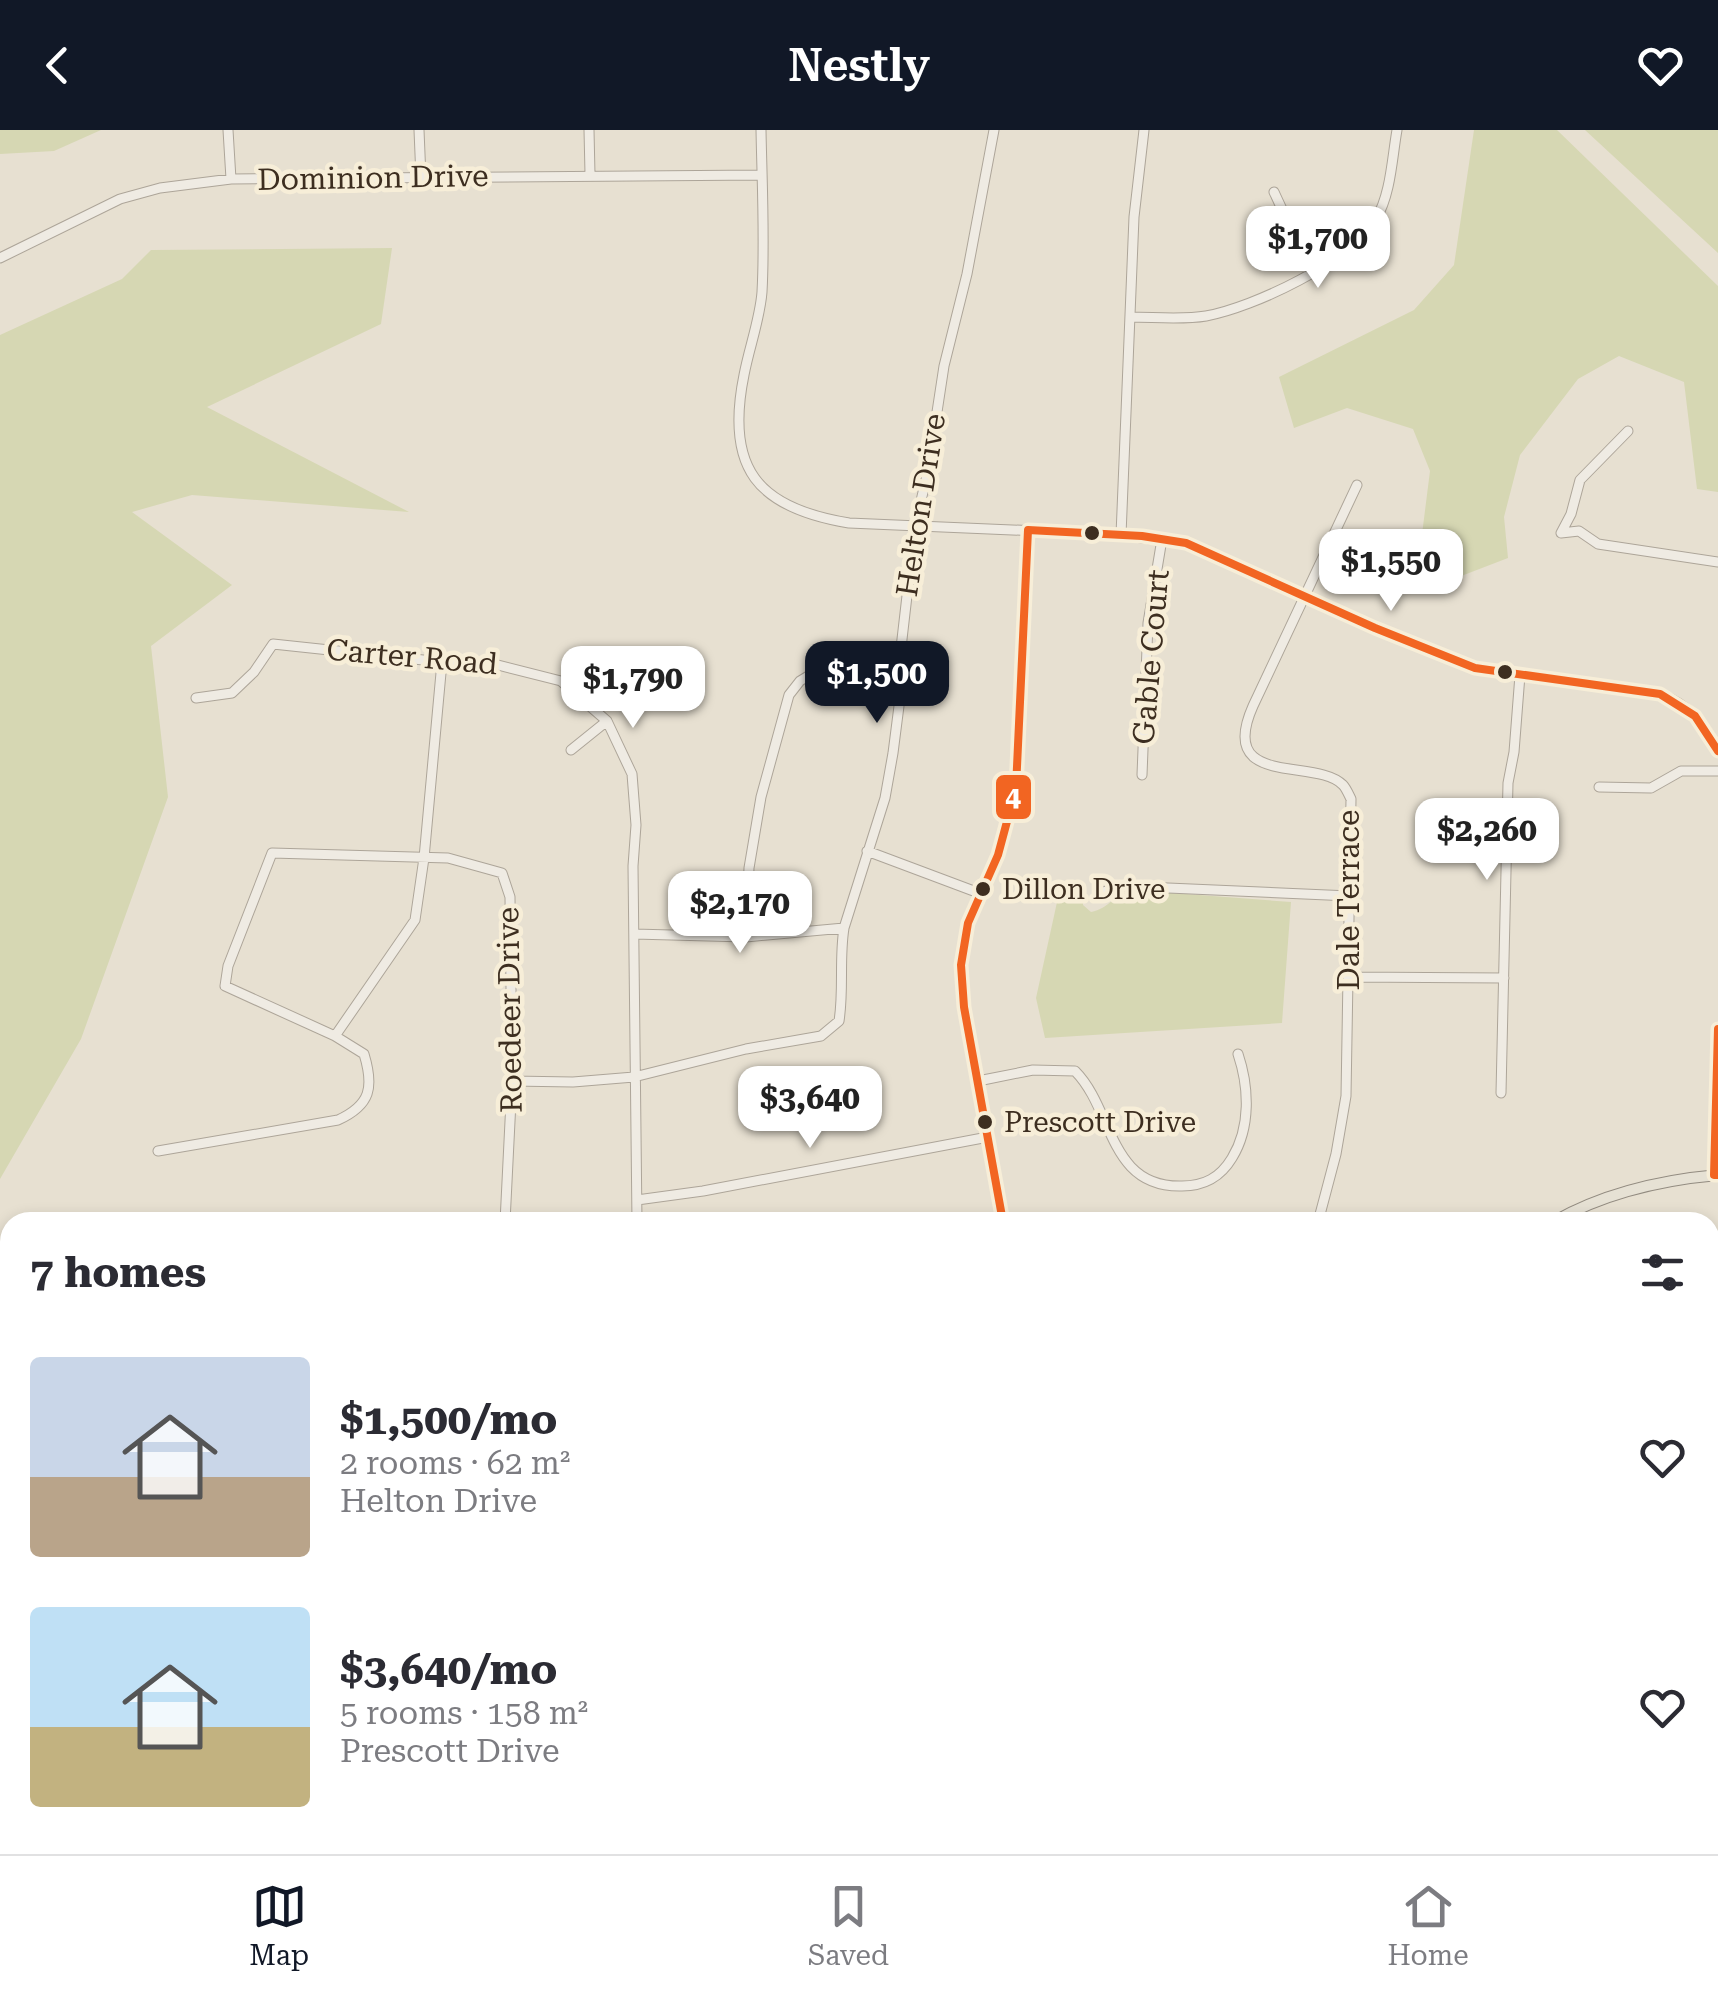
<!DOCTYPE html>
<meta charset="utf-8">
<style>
body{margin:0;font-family:"Roboto Serif",serif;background:#f7f7f7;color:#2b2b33;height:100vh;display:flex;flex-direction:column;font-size:38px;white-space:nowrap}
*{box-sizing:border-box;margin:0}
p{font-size:32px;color:#7c7c81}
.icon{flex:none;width:55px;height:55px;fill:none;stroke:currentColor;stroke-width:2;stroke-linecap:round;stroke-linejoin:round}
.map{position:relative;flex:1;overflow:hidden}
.drawer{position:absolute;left:0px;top:1082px;width:1720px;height:642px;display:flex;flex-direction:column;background:#fff;border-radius:30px 30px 0 0;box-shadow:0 5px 15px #0003}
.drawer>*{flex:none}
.price{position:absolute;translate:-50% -85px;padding:0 22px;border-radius:20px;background:#fff;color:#222;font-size:32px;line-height:65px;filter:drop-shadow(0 2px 5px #0008)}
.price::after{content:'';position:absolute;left:50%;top:60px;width:30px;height:22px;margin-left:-15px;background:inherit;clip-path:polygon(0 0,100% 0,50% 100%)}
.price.on{background:#111827;color:#fff}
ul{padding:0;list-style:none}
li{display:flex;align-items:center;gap:30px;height:250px;padding:0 30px}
li span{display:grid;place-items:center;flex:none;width:280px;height:200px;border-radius:10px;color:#555}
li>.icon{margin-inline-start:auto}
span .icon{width:120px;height:120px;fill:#fffc;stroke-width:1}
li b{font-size:42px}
h2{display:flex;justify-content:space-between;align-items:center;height:120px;padding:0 30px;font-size:42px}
header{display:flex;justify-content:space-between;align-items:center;height:130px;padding:0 30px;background:#111827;color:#fff;font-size:45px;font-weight:600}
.dock{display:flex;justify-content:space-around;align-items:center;height:140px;border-top:2px solid #e1e1e2;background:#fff;font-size:28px;color:#7c7c81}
.dock a{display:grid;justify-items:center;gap:5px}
.dock .on{color:#111827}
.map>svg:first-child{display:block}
</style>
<header><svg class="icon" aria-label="back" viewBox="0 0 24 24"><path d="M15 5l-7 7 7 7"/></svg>Nestly<svg class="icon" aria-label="heart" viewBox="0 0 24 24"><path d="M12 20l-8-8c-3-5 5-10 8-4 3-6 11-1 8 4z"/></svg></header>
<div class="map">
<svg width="1718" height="1724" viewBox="0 0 1718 1724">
<rect width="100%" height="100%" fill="#e7e0d1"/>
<path fill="#d6d7b3" d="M0,0h101l-47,21 -54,3z
M1474,0h83l161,156v206l-21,-3 -13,-107 -65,-26 -41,23 -58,76 -16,62 4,41 -52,20 -38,-12 12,-95 -17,-42 -66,-21 -53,20 -15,-51 135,-67 40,-45z
M1585,0h133v123z
M392,118l-11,76 -174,83 202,105 -217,-17 -60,17 100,73 -81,61 17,151 -87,242 -81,140v-844l122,-56 29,-29z
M1061,754l22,6v15l8,7c18,-3 24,-19 42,-22l158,12 -9,121 -237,15 -9,-40z"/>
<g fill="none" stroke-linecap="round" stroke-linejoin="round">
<g stroke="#ada599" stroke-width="11">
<path id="minor" d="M228,0l3,49
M419,0l2,48
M589,0l1,44
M761,0c1,54 4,108 1,162 -2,27 -13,56 -18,83 -19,93 13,133 105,148l259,11 78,9 189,85 100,40 178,24c31,8 52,31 65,59
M1274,62l37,80
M0,128l120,-59 40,-11 71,-9 531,-4
M1130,187c24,0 52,3 76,-1 48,-9 144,-54 170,-97 15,-25 16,-61 21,-89
M1628,301l-48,49 -9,34 -10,19 18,-2 19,13 120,18
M1121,405l13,-318 10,-87
M196,568l36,-5 22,-21 19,-28 169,18 52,2 67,17 46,40 25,53 4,51 -3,41 4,356
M571,620l36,-29
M1142,645l6,-152 14,-84
M1599,657l52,1 30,-17h37
M867,721l112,42
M1100,763l22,-7 228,10
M634,804l112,3 98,-9
M746,807l3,-69 12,-71 28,-102 11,-14 18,-11 80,4
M1349,847l155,1
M335,906l80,-116 9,-62 18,-196
M512,951l61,1 61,-5 112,-28 75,-13 18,-15c5,-31 0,-62 5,-93l41,-130 8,-45 6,-47 -1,-32 17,-148 13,-55 16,-105 23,-92 27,-144
M978,951l55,-11 42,1c39,39 33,117 107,115 22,0 38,-8 50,-28 19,-31 17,-71 6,-104
M1501,963l7,-310 6,-31 6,-77
M158,1021l180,-31c33,-15 36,-33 26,-66l-29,-18 -110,-50 3,-20 44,-113 176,5 54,15 8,24 2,184 -7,141
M1714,1045l4,-146
M637,1070l66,-9 285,-54
M1003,1092l-39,-215 -3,-42 7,-42 30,-68 18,-67 12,-258
M1318,1092l18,-68 10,-58 5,-297c-2,-4 -5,-11 -8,-14 -27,-28 -127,4 -90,-79l104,-221
M1710,1365l8,1
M0,1376l10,-34
M0,1435l10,1
M1710,1497h8
M0,1565h10
M1710,1647l8,1
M0,1707l10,-1
M405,1715l6,9
M529,1715l2,9
M1213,1715v9
M1356,1715v9
M1507,1715l1,9
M772,1724v-9"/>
</g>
<g stroke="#928b80" stroke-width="12">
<path id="major" d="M1553,1092c49,-28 108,-42 165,-47
M214,1724l14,-9"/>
</g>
<use href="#minor" stroke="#efebe3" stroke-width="9"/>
<use href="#major" stroke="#e6e1d4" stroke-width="10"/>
<g stroke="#f7eed8" stroke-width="15">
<path id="bus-1" d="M1718,899l-4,146h4
M1003,1092l-39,-215 -3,-42 7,-42 30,-68 18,-67 12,-258 114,6 44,7 189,85 100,40 185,26 35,22 23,35"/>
</g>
<use href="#bus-1" stroke="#f26522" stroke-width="8"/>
</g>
<g fill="#3d2e20" stroke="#f7eed8" stroke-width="4">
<circle cx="1092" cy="403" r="9"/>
<circle cx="1505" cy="542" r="9"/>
<circle cx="983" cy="759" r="9"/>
<circle cx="985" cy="992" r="9"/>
</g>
<g text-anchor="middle" stroke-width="9" stroke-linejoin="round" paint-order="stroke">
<g font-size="28" fill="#3d2e20" stroke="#f7eed8" text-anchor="start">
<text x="1002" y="769">Dillon Drive</text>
<text x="1004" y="1002">Prescott Drive</text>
</g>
<g font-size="30" fill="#3d2e20" stroke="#f7eed8">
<text transform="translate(373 48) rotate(-1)" y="10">Dominion Drive</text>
<text transform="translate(921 375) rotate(-81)" y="10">Helton Drive</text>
<text transform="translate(412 527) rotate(5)" y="10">Carter Road</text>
<text transform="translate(1151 527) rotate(-85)" y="10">Gable Court</text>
<text transform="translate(1349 770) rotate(-90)" y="10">Dale Terrace</text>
<text transform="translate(510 880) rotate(-91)" y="10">Roedeer Drive</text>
</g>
</g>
<rect stroke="#f7eed8" stroke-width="4" x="994" y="643" width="39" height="48" rx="10" fill="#f26522"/>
<g font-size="28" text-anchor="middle" font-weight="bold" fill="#fff">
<text x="1013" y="677">4</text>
</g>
</svg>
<b class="price" style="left:1318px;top:161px">$1,700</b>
<b class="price" style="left:1391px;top:484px">$1,550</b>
<b class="price on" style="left:877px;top:596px">$1,500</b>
<b class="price" style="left:633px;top:601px">$1,790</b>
<b class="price" style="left:1487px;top:753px">$2,260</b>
<b class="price" style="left:740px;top:826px">$2,170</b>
<b class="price" style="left:810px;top:1021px">$3,640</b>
<section class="drawer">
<h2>7 homes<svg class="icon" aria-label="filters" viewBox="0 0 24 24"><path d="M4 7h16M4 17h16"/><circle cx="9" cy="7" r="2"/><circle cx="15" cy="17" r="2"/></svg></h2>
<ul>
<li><span style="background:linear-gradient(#c9d6e8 60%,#b9a48a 0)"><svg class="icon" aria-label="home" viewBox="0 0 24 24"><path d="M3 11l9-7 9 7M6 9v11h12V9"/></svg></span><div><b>$1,500/mo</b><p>2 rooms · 62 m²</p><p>Helton Drive</p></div><svg class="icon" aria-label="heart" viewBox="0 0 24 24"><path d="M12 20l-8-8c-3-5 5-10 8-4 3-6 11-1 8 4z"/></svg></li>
<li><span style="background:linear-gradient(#bfe0f5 60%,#c2b280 0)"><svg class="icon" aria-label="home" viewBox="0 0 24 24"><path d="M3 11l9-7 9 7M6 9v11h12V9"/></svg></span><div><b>$3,640/mo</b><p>5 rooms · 158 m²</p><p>Prescott Drive</p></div><svg class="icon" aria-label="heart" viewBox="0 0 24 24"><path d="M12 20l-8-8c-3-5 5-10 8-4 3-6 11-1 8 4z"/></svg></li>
</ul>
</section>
</div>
<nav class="dock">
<a class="on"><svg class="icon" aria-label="map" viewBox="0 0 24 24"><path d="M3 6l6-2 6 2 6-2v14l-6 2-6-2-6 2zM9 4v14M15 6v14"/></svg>Map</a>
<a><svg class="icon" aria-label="saved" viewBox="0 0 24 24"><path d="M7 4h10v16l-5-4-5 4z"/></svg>Saved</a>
<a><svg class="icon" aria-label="home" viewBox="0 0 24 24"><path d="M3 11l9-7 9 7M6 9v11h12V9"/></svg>Home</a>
</nav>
